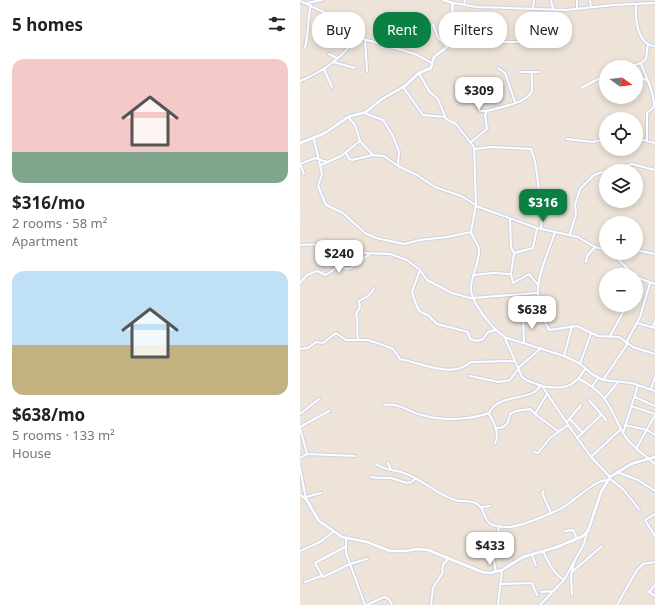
<!DOCTYPE html>
<meta charset="utf-8">
<style>
body{margin:0;font-family:"Noto Sans",sans-serif;background:#f6f6f6;color:#222;height:100vh;display:flex;flex-direction:column;font-size:15px;white-space:nowrap}
*{box-sizing:border-box;margin:0}
p{font-size:13px;color:#767676}
.icon{flex:none;width:22px;height:22px;fill:none;stroke:currentColor;stroke-width:2;stroke-linecap:round;stroke-linejoin:round}
.map{position:relative;flex:1;overflow:hidden}
.details{display:flex;flex-direction:column;background:#fff;width:300px}
.details>*{flex:none}
.hud{position:absolute;left:12px;top:12px;width:283px;height:36px;display:flex;gap:8px}
.needle{width:26px;rotate:105deg}
.buttons{position:absolute;left:299px;top:60px;display:grid;gap:8px}
.buttons a{display:grid;place-items:center;width:44px;height:44px;border-radius:50%;background:#fff;box-shadow:0 2px 6px #0003;font-size:20px}
.price{position:absolute;translate:-50% -34px;padding:0 9px;border-radius:8px;background:#fff;color:#222;font-size:13px;line-height:26px;filter:drop-shadow(0 1px 2px #0008)}
.price::after{content:'';position:absolute;left:50%;top:24px;width:12px;height:9px;margin-left:-6px;background:inherit;clip-path:polygon(0 0,100% 0,50% 100%)}
.price.selected{background:#0b8043;color:#fff}
ul{padding:0;list-style:none}
li{display:grid;align-content:center;gap:8px;height:212px;padding:0 12px}
li span{display:grid;place-items:center;height:124px;border-radius:12px;color:#555}
li>.icon{margin-inline-start:auto}
span .icon{width:72px;height:72px;fill:#fffc;stroke-width:1}
li b{font-size:17px}
h2{display:flex;justify-content:space-between;align-items:center;height:48px;padding:0 12px;font-size:17px}
.tag{padding:0 14px;border-radius:16px;background:#fff;box-shadow:0 2px 6px #0003;font-size:14px;line-height:36px}
.tag.selected{background:#0b8043;color:#fff}
main{display:flex;flex:1;min-height:0}
.map>svg:first-child{display:block}
</style>
<main>
<section class="details">
<h2>5 homes<svg class="icon" aria-label="filters" viewBox="0 0 24 24"><path d="M4 7h16M4 17h16"/><circle cx="9" cy="7" r="2"/><circle cx="15" cy="17" r="2"/></svg></h2>
<ul>
<li><span style="background:linear-gradient(#f6c9c9 75%,#7fa58c 0)"><svg class="icon" aria-label="home" viewBox="0 0 24 24"><path d="M3 11l9-7 9 7M6 9v11h12V9"/></svg></span><div><b>$316/mo</b><p>2 rooms · 58 m²</p><p>Apartment</p></div></li>
<li><span style="background:linear-gradient(#bfe0f5 60%,#c2b280 0)"><svg class="icon" aria-label="home" viewBox="0 0 24 24"><path d="M3 11l9-7 9 7M6 9v11h12V9"/></svg></span><div><b>$638/mo</b><p>5 rooms · 133 m²</p><p>House</p></div></li>
</ul>
</section>
<div class="map">
<svg width="355" height="605" viewBox="0 0 355 605">
<rect width="100%" height="100%" fill="#ede3d8"/>
<g fill="none" stroke-linecap="round" stroke-linejoin="round">
<g stroke="#cdd2e3" stroke-width="4">
<path id="minor" d="M251,0l2,9
M277,0v9
M290,0l1,7
M0,1l36,17 11,8 10,11 58,17 17,9
M7,3l15,-3
M153,3l24,4 89,3 47,-5 42,-2
M164,5l1,-5
M336,5c-1,13 1,40 19,41
M233,8l1,-8
M133,24l5,14 9,8
M154,36l23,4 19,-1 6,3h22l8,3
M65,39l2,32
M5,48c4,-14 2,-28 6,-43
M29,54l8,4
M33,62l22,6
M341,63c4,13 14,30 13,44l-7,6v28
M329,67l12,-4 5,-4 2,-15
M198,68l7,5 10,29
M24,69l8,18
M219,72h19
M119,73l10,18 9,8 8,20 10,5 18,23 2,58 -5,27c1,6 7,10 8,17 1,13 -8,26 -8,39 -1,13 22,42 33,48l18,41 6,4 14,5 29,43 20,28 19,20
M336,78l4,-1 6,3
M0,81c22,-9 43,-24 57,-44
M103,87l20,28 22,2
M281,88l25,-13
M177,103l3,8h6
M64,113l19,7 10,16 6,16 -1,14
M48,117l7,8 5,16 13,14 11,1 14,10 19,9 18,12 26,9 15,9
M336,138l19,5
M14,139l8,35 -4,12 8,19 17,8 22,20 11,5 28,6 16,-4 27,-3 24,-5
M267,139l26,3 13,-3
M171,142l16,-13 -2,-14 2,-4c13,-4 42,-8 45,-21 1,-6 -1,-11 0,-17
M175,149l16,-2 40,2 4,12 4,29 5,15 -2,6 -1,18
M46,153l3,6 3,1 21,-5
M0,163l4,11
M0,164l15,-6 12,4
M21,165l20,-9 19,-15
M307,171l25,-7 23,6
M176,206l61,22 41,9 17,10 11,3
M0,216h1
M210,218l1,29 3,6
M255,232c-13,39 -28,59 -6,98l28,-4 21,10 21,1 14,10 22,7
M270,234l6,-20 -1,-9 5,-16 14,-14 12,-4
M0,245l45,-2 8,7 13,3 24,1 17,6 13,10 7,10 25,13 22,6
M336,250l19,4
M312,253l22,22
M286,262l1,-6 8,-9
M120,270l-8,22 2,7 5,12 10,5 8,8 31,8 2,7 7,2 6,-2 5,-7 7,-2
M174,275l19,-2 18,1
M336,277l19,7
M0,283l7,-8 10,-4 9,4 13,-9 8,3 4,-1 20,-15
M336,283l3,-3
M237,284l-8,-10 -16,9 -2,-9 3,-21 19,-5 4,-20
M173,298l64,-5
M223,319l1,23
M337,323l18,5
M353,327l2,-6
M310,336l17,-31
M204,337l60,19 15,7 13,11 11,6 29,3 23,8
M58,340c-2,-10 1,-17 -2,-26l4,-7 -1,-6 9,-5 6,-7
M326,343l14,-26 10,-34
M0,349l8,-1 8,-6 7,1 13,-10 10,7h22l18,6 7,3 7,10c22,4 52,20 71,3l44,-1
M264,356l8,-30
M280,364l11,-31
M218,368l23,-20
M170,376l29,6 11,-2 8,-11
M279,379c32,16 30,31 46,57 7,11 20,19 30,28
M303,380l25,-37
M242,386c21,4 32,2 43,-17
M292,387l6,-9
M351,389l4,-12
M247,394l-12,20 23,17
M335,397l20,9
M305,398l13,-16
M289,400l17,20
M84,405c14,-3 25,7 38,10 20,6 48,5 67,-2
M331,406l24,8
M0,414l19,-15
M270,419l13,14
M267,422l14,-17
M325,425l22,5 8,5
M0,427l29,-16
M0,428l7,26
M195,428c10,1 14,-5 15,-14l6,-3 14,-2 5,5
M323,433l15,-48
M277,438l24,-23
M195,443c5,-9 -1,-21 -6,-29 6,-18 32,-14 45,-22 3,-1 5,-5 7,-7
M336,449l19,-34
M234,452l4,1 12,-15 18,-13
M291,457l30,-28
M0,458l7,-4 47,2
M88,463l3,7
M76,464c9,7 18,5 28,9 18,6 32,21 51,27 6,2 14,0 20,3 15,6 2,25 33,24 13,0 36,-11 48,-16 16,-6 36,-31 52,-31
M0,468l6,31
M317,472l21,8 17,11
M71,477c6,1 12,1 19,1 10,1 18,10 26,0
M310,479l13,10 16,20
M244,491l-2,2 9,20
M6,497l15,-4
M182,507l8,-1
M355,514l-10,6 10,16
M265,531l8,-1 4,9
M46,538v15l19,52
M45,547l-30,16 8,14 27,-13 17,-5
M0,551l20,-9 13,-10
M243,551c5,11 10,22 21,29
M232,554l4,12
M196,572l-2,-10 5,-36
M272,572l30,-26
M5,582l16,-6
M202,584l30,-1 5,12
M355,585l-6,7 6,4
M241,592l13,-1
M272,595l-1,-19 3,-14
M67,605l17,-8 5,2 3,6
M131,605l2,-17 9,-14 1,-9 5,-6
M198,605l4,-35
M240,605l24,-25 20,-36 3,-12
M317,605l20,-35 6,-6 12,-2"/>
</g>
<g stroke="#cdd2e3" stroke-width="4.5">
<path id="tertiary" d="M0,143l25,-10 23,-16 18,-5 16,-13 23,-13 14,-13 12,-5 3,-11c5,-4 13,-9 17,-14 7,-8 -1,-29 2,-40l-10,-3
M0,495l6,4 13,22 23,16 25,5 23,9h15l13,-2 10,1 54,22 9,1 11,-3 21,-13 34,-10 26,-11 5,-5 13,-39 9,-15 21,-13 24,-7"/>
</g>
<use href="#minor" stroke="#fff" stroke-width="2"/>
<use href="#tertiary" stroke="#fff" stroke-width="2.5"/>
</g>
</svg>
<div class="buttons">
<a><svg class="needle" viewBox="-14 -14 28 28"><path d="M0-13l5 13h-10z" fill="#e53935"/><path d="M0 13l5-13h-10z" fill="#767676"/></svg></a>
<a><svg class="icon" aria-label="locate" viewBox="0 0 24 24"><circle cx="12" cy="12" r="6"/><path d="M12 2v4M12 18v4M2 12h4M18 12h4"/></svg></a>
<a><svg class="icon" aria-label="layers" viewBox="0 0 24 24"><path d="M12 4l9 5-9 5-9-5zM3 14l9 5 9-5"/></svg></a>
<a>+</a>
<a>−</a>
</div>
<b class="price" style="left:179px;top:111px">$309</b>
<b class="price selected" style="left:243px;top:223px">$316</b>
<b class="price" style="left:39px;top:274px">$240</b>
<b class="price" style="left:232px;top:330px">$638</b>
<b class="price" style="left:190px;top:566px">$433</b>
<div class="hud">
<a class="tag">Buy</a>
<a class="tag selected">Rent</a>
<a class="tag">Filters</a>
<a class="tag">New</a>
</div>
</div>
</main>
